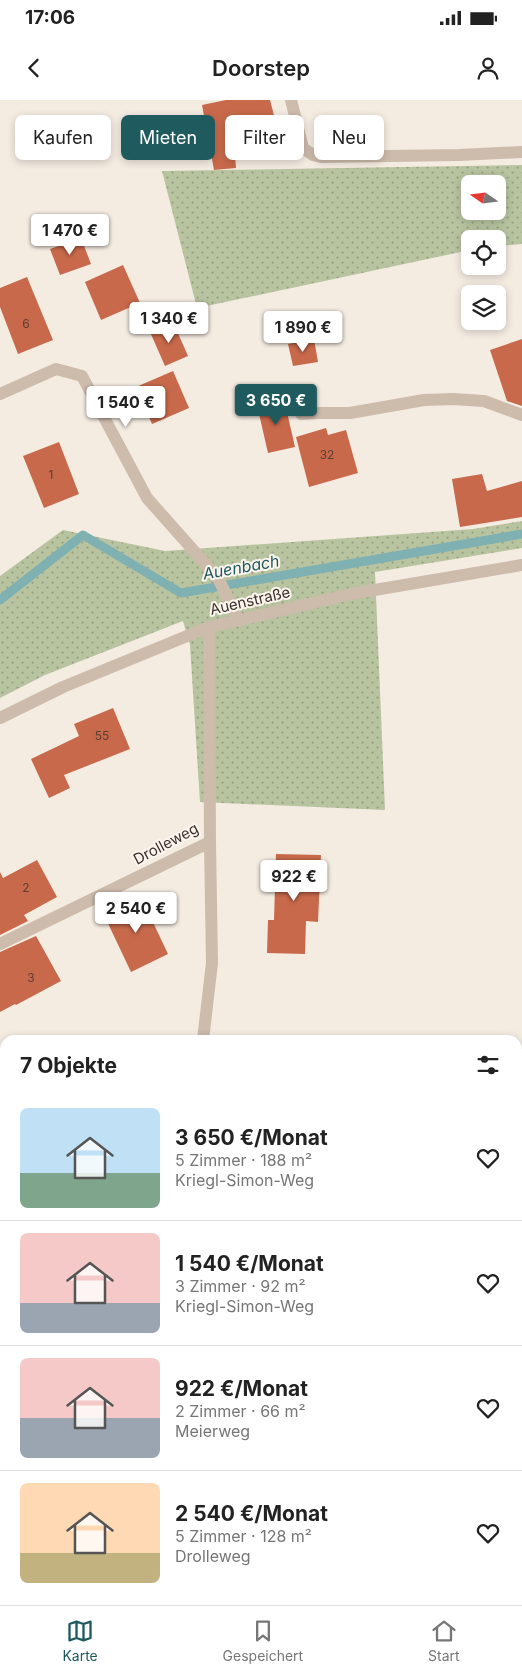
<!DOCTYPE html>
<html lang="de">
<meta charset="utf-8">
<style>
body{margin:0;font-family:Inter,sans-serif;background:#f2f2f2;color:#222;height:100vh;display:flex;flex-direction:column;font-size:19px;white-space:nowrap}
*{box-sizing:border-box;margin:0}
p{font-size:16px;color:#767676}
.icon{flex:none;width:28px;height:28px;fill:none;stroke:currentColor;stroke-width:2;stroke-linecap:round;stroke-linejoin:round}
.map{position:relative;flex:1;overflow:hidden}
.details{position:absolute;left:0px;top:935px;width:522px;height:570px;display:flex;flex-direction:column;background:#fff;border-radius:15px 15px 0 0;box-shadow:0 2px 8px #0003}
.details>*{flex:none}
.hud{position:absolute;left:15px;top:15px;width:492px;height:45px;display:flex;gap:10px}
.needle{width:32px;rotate:284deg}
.tools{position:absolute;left:461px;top:75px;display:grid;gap:10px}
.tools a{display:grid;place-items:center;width:45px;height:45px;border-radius:8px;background:#fff;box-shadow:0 2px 8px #0003;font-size:25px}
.price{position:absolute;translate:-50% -42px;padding:0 11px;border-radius:5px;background:#fff;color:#222;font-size:16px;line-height:32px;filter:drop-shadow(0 1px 2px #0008)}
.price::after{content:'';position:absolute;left:50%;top:30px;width:15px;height:11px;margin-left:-8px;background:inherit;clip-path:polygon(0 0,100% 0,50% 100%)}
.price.on{background:#1f5a5e;color:#fff}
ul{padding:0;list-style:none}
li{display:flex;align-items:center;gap:15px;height:125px;padding:0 20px}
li+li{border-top:1px solid #e0e0e0}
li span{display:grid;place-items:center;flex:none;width:140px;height:100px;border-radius:8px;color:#555}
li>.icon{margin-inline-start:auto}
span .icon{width:60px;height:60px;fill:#fffc;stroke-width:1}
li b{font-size:21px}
h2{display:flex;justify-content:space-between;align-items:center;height:60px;padding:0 20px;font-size:21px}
.tag{padding:0 18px;border-radius:8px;background:#fff;box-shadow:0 2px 8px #0003;font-size:18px;line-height:45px}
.tag.on{background:#1f5a5e;color:#fff}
.status{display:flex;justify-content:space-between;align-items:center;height:35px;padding:0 25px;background:#fff;direction:ltr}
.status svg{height:14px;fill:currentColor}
header{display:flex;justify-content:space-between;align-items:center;height:65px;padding:0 20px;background:#fff;font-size:22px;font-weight:600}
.tabs{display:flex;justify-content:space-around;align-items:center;height:70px;border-top:1px solid #e0e0e0;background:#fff;font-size:14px;color:#767676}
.tabs a{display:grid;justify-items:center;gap:2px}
.tabs .on{color:#1f5a5e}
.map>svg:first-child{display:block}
</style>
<div class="status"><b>17:06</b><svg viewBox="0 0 49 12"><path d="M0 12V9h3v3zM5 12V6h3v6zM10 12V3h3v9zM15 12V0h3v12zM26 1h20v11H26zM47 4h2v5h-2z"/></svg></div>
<header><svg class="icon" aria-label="back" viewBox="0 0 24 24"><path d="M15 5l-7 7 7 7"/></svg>Doorstep<svg class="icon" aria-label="person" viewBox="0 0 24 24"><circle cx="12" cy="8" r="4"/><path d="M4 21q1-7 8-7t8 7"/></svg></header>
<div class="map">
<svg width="522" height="1505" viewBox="0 0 522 1505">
<defs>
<pattern id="grass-dots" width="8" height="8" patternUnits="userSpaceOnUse" patternTransform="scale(1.25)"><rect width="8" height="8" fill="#b8c4a0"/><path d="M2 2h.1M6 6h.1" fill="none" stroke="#97a083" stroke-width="1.8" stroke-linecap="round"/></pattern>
<pattern id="forest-firs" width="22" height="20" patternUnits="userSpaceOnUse" patternTransform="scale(1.25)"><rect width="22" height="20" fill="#b8c4a0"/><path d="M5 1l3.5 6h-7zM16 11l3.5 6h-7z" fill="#97a083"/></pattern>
</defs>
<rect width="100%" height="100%" fill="#f4ebe1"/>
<path fill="url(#grass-dots)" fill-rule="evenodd" d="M522,65v79l-24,2v-7h-28v11l-273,58 -35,-137zM470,84h28v27h-28z
M522,421v27l-147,24 10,238 -185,-8 -10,-157 -7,-24 -138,54 -45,23v-122l63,-46 102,21 308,-22z
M522,1041v409h-4v-408z"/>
<path fill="url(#forest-firs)" d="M5,1421v79h513v-50h4v55h-522v-83z"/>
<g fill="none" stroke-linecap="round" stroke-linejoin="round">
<path stroke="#7fb0b2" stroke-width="9" d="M0,500l83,-65 98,58 341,-59"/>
</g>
<path fill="#c8694b" d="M226,0h44l6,23 -19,4 2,8 -25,7 2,26 -22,2 -12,-65z
M81,138l10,26 -31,11 -10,-26z
M123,165l17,38 -39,17 -16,-38z
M27,177l26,63 -35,14 -18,-47v-19z
M173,222l15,34 -23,10 -15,-34z
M314,239l4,23 -25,4 -5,-22z
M522,239v67l-15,-5 -17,-51z
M173,271l16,37 -37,16 -16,-37z
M284,299l11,48 -27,6 -11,-48z
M326,328l2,7 18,-5 12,43 -49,14 -13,-50z
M59,342l20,52 -35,14 -21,-52z
M482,374l5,17 35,-10v36l-62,10 -8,-48z
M113,608l17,41 -66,26 6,13 -21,10 -18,-39 48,-23 -5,-12z
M276,754l45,1 -3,67 -12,-1 -1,33 -38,-1 1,-33h6z
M37,760l20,37 -33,18 4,6 -28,14v-63l3,6z
M141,797l27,57 -37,18 -27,-57z
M36,836l25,45 -45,24 -1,-1 -15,8v-60z"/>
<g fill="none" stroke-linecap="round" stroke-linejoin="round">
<path stroke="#cdbbac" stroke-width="12" d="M291,0l12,48 10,7 8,2 138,-2 63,-3
M0,294l56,-25 26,7 65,122 71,80 21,43
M301,314l17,-1h32l74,-13 29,-1 31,2 38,14
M0,618l63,-31 146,-60 142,-33 171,-29
M0,844l210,-102 -1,-215
M203,940l9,-77 -2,-121
M0,1398h5"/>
</g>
<g text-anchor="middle" stroke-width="4" stroke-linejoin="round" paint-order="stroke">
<g font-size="12" fill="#5e3e33">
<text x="26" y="228">6</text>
<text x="327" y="359">32</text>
<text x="51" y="379">1</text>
<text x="102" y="640">55</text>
<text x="26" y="792">2</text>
<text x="31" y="882">3</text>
</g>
<g font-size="15" fill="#3b302b" stroke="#fbf5ee">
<text transform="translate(250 501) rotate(-13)" y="5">Auenstraße</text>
<text transform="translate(166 744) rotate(-28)" y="5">Drolleweg</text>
</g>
<g font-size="16" font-style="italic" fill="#1f5a5e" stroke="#fbf5ee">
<text transform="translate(241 467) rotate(-10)" y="6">Auenbach</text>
</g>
</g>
</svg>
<div class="tools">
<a><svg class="needle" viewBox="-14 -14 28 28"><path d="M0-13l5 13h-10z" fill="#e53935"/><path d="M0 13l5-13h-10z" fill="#767676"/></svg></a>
<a><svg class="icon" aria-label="locate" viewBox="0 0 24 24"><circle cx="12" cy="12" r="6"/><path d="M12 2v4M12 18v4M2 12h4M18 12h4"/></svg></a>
<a><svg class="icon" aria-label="layers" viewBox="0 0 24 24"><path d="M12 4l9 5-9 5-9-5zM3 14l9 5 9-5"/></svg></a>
</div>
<b class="price" style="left:70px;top:156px">1 470 €</b>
<b class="price" style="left:169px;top:244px">1 340 €</b>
<b class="price" style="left:303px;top:253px">1 890 €</b>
<b class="price on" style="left:276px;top:326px">3 650 €</b>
<b class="price" style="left:126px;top:328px">1 540 €</b>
<b class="price" style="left:294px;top:802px">922 €</b>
<b class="price" style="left:136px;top:834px">2 540 €</b>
<div class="hud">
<a class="tag">Kaufen</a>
<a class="tag on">Mieten</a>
<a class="tag">Filter</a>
<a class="tag">Neu</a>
</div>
<section class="details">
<h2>7 Objekte<svg class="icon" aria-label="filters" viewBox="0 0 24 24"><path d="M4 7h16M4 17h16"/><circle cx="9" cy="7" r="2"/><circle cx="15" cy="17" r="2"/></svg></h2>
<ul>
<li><span style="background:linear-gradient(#bfe0f5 65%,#7fa58c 0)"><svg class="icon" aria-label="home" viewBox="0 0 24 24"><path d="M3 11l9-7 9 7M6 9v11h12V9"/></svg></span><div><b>3 650 €/Monat</b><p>5 Zimmer · 188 m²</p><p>Kriegl-Simon-Weg</p></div><svg class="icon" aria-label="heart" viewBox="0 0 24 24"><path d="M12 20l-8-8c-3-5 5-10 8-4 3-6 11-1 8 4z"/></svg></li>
<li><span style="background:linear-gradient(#f6c9c9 70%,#9aa5b1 0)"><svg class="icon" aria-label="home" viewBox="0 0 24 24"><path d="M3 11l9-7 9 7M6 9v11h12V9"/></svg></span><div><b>1 540 €/Monat</b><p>3 Zimmer · 92 m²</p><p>Kriegl-Simon-Weg</p></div><svg class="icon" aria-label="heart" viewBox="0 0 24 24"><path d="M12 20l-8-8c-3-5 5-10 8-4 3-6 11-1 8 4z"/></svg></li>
<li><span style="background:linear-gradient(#f6c9c9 60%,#9aa5b1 0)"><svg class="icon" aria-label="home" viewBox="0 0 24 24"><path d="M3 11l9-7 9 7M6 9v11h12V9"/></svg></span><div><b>922 €/Monat</b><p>2 Zimmer · 66 m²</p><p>Meierweg</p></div><svg class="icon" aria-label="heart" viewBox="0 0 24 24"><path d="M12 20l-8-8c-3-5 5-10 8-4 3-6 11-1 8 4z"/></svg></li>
<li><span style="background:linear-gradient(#ffd9b3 70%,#c2b280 0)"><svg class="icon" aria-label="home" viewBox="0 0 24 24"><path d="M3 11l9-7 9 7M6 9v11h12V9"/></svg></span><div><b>2 540 €/Monat</b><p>5 Zimmer · 128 m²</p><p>Drolleweg</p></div><svg class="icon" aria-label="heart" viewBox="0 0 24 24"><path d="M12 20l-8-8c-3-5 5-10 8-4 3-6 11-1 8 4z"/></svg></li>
</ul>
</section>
</div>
<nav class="tabs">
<a class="on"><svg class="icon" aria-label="map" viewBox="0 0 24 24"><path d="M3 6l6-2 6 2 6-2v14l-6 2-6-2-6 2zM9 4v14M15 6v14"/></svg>Karte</a>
<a><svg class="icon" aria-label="saved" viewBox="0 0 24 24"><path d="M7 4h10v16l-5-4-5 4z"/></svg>Gespeichert</a>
<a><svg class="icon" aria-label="home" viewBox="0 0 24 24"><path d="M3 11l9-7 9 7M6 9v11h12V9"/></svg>Start</a>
</nav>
